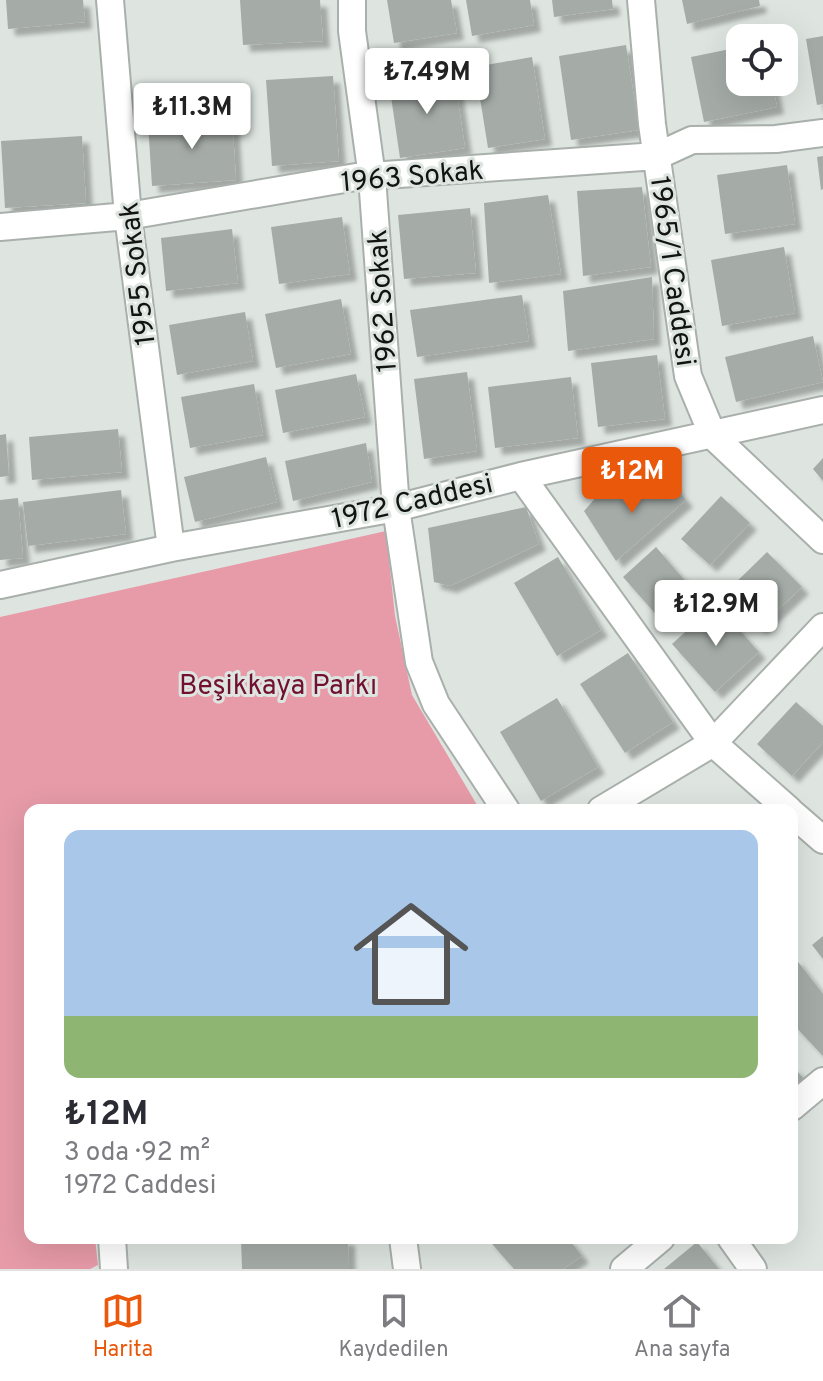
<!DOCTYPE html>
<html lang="tr">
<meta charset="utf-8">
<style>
body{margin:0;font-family:Overpass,sans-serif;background:#f7f7f7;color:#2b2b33;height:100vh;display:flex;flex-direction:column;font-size:30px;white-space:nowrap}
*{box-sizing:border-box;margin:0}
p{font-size:26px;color:#7c7c81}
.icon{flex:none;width:44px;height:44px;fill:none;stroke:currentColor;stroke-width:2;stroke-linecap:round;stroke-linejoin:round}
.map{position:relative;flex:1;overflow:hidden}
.details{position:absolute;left:24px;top:804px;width:774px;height:440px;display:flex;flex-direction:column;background:#fff;border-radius:16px;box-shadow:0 8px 32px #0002}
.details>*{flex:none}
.buttons{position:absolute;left:726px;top:24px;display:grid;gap:16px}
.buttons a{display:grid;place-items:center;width:72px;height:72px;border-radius:16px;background:#fff;box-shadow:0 8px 32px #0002;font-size:40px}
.price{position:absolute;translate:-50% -68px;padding:0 18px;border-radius:8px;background:#fff;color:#222;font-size:26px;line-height:52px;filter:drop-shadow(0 2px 4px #0008)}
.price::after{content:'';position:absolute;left:50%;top:48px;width:24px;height:18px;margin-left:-12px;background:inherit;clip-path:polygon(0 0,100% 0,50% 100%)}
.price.current{background:#ea580c;color:#fff}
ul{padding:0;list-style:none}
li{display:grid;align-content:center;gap:16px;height:424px;padding:0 40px}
li span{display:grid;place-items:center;height:248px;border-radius:16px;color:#555}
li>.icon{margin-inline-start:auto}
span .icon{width:144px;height:144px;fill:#fffc;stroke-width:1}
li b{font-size:34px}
.tab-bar{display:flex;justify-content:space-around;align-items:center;height:112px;border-top:2px solid #e1e1e2;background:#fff;font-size:22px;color:#7c7c81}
.tab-bar a{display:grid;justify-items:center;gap:4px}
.tab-bar .current{color:#ea580c}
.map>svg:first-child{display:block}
</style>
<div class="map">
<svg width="823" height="1269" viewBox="0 0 823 1269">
<defs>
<filter id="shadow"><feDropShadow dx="7" dy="7" stdDeviation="2" flood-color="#0004"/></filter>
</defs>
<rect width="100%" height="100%" fill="#dee5e1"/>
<path fill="#e79ba8" d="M386,531l9,85 17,79 68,115h-450v428h65l3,27 -8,4h-90v-652z"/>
<path fill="#a5aca8" filter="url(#shadow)" d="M6,0h77l2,22 -77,7z
M240,0h80l3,41 -80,4z
M387,0h64l6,33 -63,10z
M466,0h64l4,25 -62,11z
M552,0h60l1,9 -59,8z
M682,0h77l1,6 -73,18z
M823,36v68l-6,1 -11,-66z
M626,45l13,85 -68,10 -12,-84z
M740,47v35h32l5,25 -73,15 -13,-65z
M532,57l13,82 -57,9 -13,-81z
M454,74l11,74 -65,10 -11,-75z
M333,76l6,85 -67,5 -6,-86z
M232,116l4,64 -84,6 -4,-63z
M82,136l4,67 -81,5 -4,-67z
M823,156v33l-2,1 -4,-33z
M787,165l8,59 -70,10 -8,-59z
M642,187l9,80 -68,9 -6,-85z
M548,195l13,79 -72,9 -5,-80z
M470,208l6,65 -72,6 -6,-64z
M342,217l8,57 -71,10 -8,-57z
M232,229l6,54 -72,8 -5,-53z
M784,247l11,66 -73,13 -11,-66z
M652,277l2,62 -86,12 -5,-60z
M522,295l7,46 -112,16 -7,-47z
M341,299l10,55 -75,14 -11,-54z
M245,312l8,49 -76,14 -8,-50z
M813,336l10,46 -87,20 -11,-45z
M657,355l8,64 -67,8 -7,-64z
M467,372l10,79 -53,8 -10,-80z
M356,374l9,43 -82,16 -8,-43z
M571,377l7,61 -83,10 -7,-61z
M254,384l9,51 -73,13 -9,-51z
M118,429l4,43 -90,8 -3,-43z
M6,434l3,42 -9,1v-42z
M366,443l6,39 -79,19 -8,-40z
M266,457l11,45 -82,20 -11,-45z
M823,458v23l-10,-12z
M672,483l14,17 -70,61 -32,-50 14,-16z
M121,490l5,44 -98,12 -5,-44z
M721,496l29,27 -40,42 -29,-26z
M18,498l5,60 -23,2v-60z
M526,507l13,37 -89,42 -16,-4 -6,-54z
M656,547l37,43 -33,29 -37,-42z
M767,552l35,35 -42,40 -34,-35z
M558,557l43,73 -44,26 -43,-73z
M716,604l43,48 -44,40 -43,-48z
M628,653l45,69 -48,31 -45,-69z
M557,698l41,69 -57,34 -41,-69z
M796,702l27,24v16l-31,34 -35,-32z
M823,936v23l-11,-14z
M795,958l28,36v62l-31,-33v-63z
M792,1065l12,14 -12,10z
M241,1238h107l1,31h-107z
M487,1238h81l14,18 -19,13h-49z
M697,1242l22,27h-55z"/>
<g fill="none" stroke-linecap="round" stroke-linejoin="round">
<g stroke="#a9b0ac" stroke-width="30">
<path id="street" d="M110,0l18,216 43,332
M352,0v31l20,146 24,331 23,154 17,42 70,106
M641,0l11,124 36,252 25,60 110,104
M0,227l128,-11 228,-39 301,-21 35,-16 84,-1 47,-6
M521,476l192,267 76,67
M0,585l171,-37 225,-40 125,-32 302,-66
M601,810l112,-67 110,-116
M792,813l31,27
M792,1107l31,-26
M112,1238l2,31
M403,1238l4,31
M731,1238l22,31
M624,1269l37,-31"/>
</g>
<use href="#street" stroke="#fff" stroke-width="26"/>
</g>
<g text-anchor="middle" stroke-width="6" stroke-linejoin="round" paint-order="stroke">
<g font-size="28" fill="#111412" stroke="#dee5e1">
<text transform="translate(412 175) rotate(-5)" y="10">1963 Sokak</text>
<text transform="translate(674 271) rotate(82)" y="10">1965/1 Caddesi</text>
<text transform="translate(136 274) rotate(-97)" y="10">1955 Sokak</text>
<text transform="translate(381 301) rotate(-94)" y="10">1962 Sokak</text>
<text transform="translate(412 500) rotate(-13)" y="10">1972 Caddesi</text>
</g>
<g font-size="28" fill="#721031" stroke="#dee5e1">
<text x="278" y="694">Beşikkaya Parkı</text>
</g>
</g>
</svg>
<div class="buttons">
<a><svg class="icon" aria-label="locate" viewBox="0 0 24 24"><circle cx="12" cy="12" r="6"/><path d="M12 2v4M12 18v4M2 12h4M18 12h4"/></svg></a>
</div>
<b class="price" style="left:427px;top:116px">₺7.49M</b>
<b class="price" style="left:192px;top:151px">₺11.3M</b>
<b class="price current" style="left:632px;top:515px">₺12M</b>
<b class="price" style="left:716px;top:648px">₺12.9M</b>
<section class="details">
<ul>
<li><span style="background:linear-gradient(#a9c7e8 75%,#8fb573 0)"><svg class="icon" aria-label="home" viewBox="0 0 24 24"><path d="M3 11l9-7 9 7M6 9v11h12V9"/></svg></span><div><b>₺12M</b><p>3 oda · 92 m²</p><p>1972 Caddesi</p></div></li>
</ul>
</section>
</div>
<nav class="tab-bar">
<a class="current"><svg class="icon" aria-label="map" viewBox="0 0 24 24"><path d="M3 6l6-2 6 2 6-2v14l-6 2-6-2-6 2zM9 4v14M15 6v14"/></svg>Harita</a>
<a><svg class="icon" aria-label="saved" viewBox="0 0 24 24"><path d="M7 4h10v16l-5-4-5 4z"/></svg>Kaydedilen</a>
<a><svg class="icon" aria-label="home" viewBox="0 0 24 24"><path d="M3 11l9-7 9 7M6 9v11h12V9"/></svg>Ana sayfa</a>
</nav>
